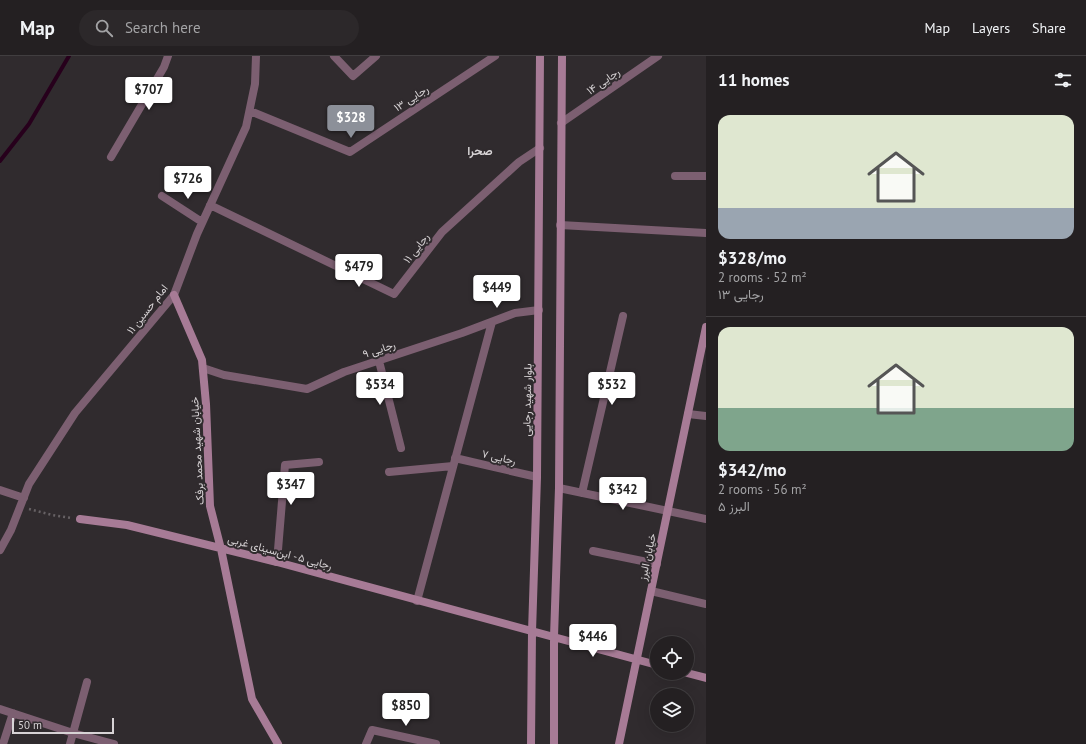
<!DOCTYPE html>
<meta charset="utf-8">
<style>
body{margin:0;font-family:"PT Sans",Vazirmatn,sans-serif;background:#2c282a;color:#f1f3f6;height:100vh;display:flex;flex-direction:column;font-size:15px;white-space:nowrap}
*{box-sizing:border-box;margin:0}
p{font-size:13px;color:#a3a3a5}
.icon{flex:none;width:22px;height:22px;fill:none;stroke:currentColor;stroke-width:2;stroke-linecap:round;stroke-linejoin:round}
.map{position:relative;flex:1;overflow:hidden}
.panel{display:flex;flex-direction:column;background:#242022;width:380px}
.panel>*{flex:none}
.tools{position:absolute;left:650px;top:580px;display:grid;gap:8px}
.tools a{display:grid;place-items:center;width:44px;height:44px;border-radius:50%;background:#242022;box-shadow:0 4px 16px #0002,0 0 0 1px #413e40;font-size:20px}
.scale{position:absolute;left:12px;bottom:10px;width:102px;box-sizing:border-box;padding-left:4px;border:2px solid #d7d3d5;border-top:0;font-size:11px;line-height:14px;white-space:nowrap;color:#d7d3d5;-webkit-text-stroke:3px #302b2e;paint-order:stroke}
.price{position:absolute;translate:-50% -34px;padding:0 9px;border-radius:4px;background:#fff;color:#222;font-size:13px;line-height:26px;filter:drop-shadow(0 1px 2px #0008)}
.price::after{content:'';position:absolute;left:50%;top:24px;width:12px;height:9px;margin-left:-6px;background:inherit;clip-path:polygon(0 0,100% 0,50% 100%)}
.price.on{background:#8c9099;color:#fff}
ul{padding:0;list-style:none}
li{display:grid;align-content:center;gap:8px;height:212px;padding:0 12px}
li+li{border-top:1px solid #413e40}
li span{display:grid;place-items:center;height:124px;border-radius:12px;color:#555}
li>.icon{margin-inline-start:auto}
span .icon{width:72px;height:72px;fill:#fffc;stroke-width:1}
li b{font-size:17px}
h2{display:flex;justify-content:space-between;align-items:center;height:48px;padding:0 12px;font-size:17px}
header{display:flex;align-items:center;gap:24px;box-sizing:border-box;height:56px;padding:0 20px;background:#242022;border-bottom:1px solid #413e40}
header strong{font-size:19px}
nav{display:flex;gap:22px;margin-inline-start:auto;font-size:14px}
.search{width:280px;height:36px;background:#2c282a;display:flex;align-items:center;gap:10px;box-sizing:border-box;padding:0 14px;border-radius:22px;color:#a3a3a5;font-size:15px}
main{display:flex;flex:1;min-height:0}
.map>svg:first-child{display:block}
</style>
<header>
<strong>Map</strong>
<div class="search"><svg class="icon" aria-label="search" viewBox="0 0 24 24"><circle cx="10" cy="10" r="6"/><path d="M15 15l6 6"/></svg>Search here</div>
<nav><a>Map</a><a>Layers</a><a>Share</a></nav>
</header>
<main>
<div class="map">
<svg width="706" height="688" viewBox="0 0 706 688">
<rect width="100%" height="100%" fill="#302b2e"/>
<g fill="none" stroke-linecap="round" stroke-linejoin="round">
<path stroke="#27001c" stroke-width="4" d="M0,105l29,-37 40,-68"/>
<path stroke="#666164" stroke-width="2.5" stroke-dasharray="2 3" stroke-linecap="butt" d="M29,453l23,6 19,3"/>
<path stroke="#7c5f71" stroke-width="8" d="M334,0l19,20 23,-20
M250,55l100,41 145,-96
M561,67l97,-67
M111,101l53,-90 4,-11
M675,120h31
M162,140l40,26
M210,149l184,89 48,-62 77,-70 21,-14
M560,169l146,8
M379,305l22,87
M203,312l21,7 83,14 37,-17 118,-39 53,-20 24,-3
M688,358l18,2
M455,402l82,19
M389,416l64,-6
M559,432l147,31
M0,434l24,8
M582,437l41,-177
M0,494l11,-20 18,-46 46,-71 99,-118 23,-61 49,-107 9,-43 1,-28
M593,495l64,13
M277,506l8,-97 34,-3
M651,535l55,13
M417,545l75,-279
M0,653l73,24 41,11
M3,688l10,-31
M70,688l17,-62
M366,688l6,-14 64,14"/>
<path stroke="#a77b96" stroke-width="8" d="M174,239l28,65 4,44 4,102 11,43 31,150 26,45
M80,463l47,6 150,37 380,103
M687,617l19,5
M531,688l1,-112 5,-155 3,-421
M554,688v-107l5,-149 3,-432
M619,688l87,-417"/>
</g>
<g text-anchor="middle" stroke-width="4" stroke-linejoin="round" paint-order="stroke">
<g font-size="11" fill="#d7d3d5" stroke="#302b2e">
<text transform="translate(603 25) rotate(-35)" y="4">رجایی ۱۴</text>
<text transform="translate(411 42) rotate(-33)" y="4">رجایی ۱۳</text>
<text transform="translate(416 192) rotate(-52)" y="4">رجایی ۱۱</text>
<text transform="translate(147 253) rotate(-52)" y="4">امام حسین ۱۱</text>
<text transform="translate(379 293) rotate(-18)" y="4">رجایی ۹</text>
<text transform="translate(527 344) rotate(-89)" y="4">بلوار شهید رجایی</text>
<text transform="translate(197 395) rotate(-93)" y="4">خیابان شهید محمد برفک</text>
<text transform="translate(499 401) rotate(13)" y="4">رجایی ۷</text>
<text transform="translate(280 496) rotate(15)" y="4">رجایی ۵ - ابن‌سینای غربی</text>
<text transform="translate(647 501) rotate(-78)" y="4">خیابان البرز</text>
</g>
<g font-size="12" font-weight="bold" fill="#d7d3d5" stroke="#302b2e">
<text x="480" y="99">صحرا</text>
</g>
</g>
</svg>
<div class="tools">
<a><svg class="icon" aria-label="locate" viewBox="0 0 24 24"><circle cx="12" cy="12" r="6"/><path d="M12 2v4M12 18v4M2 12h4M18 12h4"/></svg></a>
<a><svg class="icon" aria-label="layers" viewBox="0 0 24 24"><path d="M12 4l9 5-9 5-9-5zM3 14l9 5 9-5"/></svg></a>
</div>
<div class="scale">50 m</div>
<b class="price" style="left:149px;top:55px">$707</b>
<b class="price on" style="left:351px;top:83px">$328</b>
<b class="price" style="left:188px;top:144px">$726</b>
<b class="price" style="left:359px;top:232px">$479</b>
<b class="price" style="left:497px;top:253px">$449</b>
<b class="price" style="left:380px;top:350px">$534</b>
<b class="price" style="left:612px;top:350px">$532</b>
<b class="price" style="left:291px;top:450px">$347</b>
<b class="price" style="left:623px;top:455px">$342</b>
<b class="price" style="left:593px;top:602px">$446</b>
<b class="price" style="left:406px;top:671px">$850</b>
</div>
<section class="panel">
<h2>11 homes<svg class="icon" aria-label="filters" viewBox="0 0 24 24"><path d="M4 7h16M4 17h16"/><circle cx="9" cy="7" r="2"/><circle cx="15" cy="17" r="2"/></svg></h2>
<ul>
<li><span style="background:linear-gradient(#dfe7d0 75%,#9aa5b1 0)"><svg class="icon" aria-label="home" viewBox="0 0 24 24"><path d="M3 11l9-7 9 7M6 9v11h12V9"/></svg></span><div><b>$328/mo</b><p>2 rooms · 52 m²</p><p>رجایی ۱۳</p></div></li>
<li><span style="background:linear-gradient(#dfe7d0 65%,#7fa58c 0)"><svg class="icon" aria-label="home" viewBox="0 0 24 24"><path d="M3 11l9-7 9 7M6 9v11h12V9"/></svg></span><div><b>$342/mo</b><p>2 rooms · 56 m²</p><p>البرز ۵</p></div></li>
</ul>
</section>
</main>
